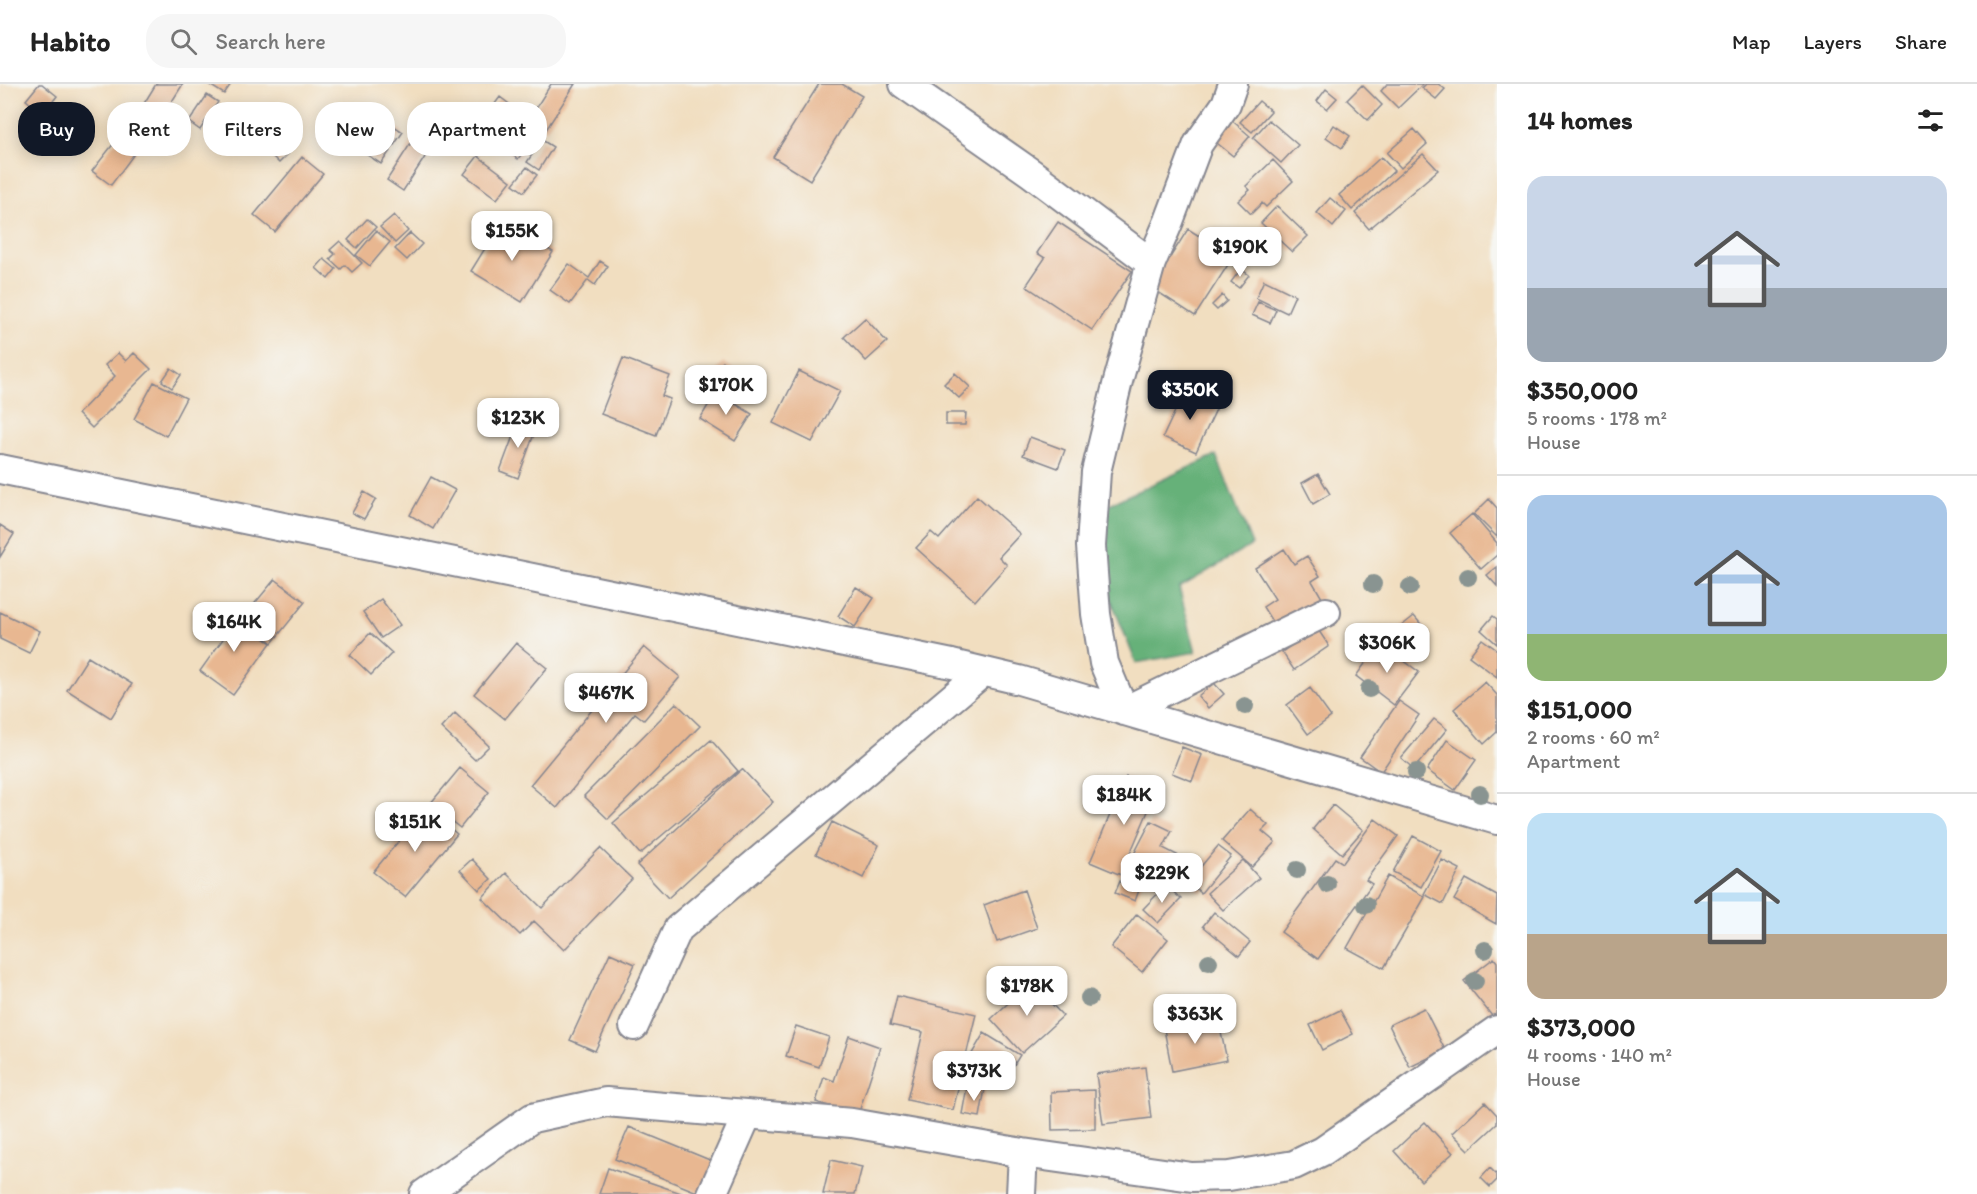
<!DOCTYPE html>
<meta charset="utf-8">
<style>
body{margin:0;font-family:Itim,sans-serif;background:#f6f6f6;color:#222;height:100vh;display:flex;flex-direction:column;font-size:22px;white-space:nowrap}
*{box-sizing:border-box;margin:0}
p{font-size:20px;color:#767676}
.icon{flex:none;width:33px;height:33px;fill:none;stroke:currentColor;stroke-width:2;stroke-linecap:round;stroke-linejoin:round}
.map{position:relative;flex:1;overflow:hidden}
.panel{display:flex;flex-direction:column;background:#fff;width:480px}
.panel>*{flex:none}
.banner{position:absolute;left:18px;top:18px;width:570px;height:54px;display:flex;gap:12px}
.price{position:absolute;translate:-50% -51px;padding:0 14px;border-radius:12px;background:#fff;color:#222;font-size:20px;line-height:39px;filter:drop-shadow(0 2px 3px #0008)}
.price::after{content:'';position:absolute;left:50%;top:36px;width:18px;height:14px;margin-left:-9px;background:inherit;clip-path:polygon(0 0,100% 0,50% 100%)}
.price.selected{background:#111827;color:#fff}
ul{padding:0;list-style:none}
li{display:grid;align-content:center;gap:12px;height:318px;padding:0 30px}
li+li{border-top:2px solid #e0e0e0}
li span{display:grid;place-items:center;height:186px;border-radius:18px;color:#555}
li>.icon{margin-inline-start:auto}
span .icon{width:108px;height:108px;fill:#fffc;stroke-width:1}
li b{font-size:26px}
h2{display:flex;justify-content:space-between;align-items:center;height:72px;padding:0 30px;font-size:26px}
.chip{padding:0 21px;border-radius:24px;background:#fff;box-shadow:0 3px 15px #0003;font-size:21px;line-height:54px}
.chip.selected{background:#111827;color:#fff}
header{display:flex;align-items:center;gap:36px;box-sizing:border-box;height:84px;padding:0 30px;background:#fff;border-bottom:2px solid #e0e0e0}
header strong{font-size:28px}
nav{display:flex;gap:33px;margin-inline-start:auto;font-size:21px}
.search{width:420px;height:54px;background:#f6f6f6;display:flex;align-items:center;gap:15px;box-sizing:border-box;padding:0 21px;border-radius:24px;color:#767676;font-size:22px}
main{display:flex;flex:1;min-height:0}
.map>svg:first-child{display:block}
</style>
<header>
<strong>Habito</strong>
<div class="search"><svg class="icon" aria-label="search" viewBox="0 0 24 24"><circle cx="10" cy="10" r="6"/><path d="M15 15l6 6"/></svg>Search here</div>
<nav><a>Map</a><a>Layers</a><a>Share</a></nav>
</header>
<main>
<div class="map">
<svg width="1497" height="1110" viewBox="0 0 1497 1110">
<rect width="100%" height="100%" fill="#f6f6f2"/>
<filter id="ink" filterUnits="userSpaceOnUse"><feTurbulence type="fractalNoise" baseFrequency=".0167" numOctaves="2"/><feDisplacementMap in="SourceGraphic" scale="12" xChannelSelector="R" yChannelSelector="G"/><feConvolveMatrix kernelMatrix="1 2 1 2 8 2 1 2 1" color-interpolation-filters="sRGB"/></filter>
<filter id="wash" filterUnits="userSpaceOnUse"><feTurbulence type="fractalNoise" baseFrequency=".008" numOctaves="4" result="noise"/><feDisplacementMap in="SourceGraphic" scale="24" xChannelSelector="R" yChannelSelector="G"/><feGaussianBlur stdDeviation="1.35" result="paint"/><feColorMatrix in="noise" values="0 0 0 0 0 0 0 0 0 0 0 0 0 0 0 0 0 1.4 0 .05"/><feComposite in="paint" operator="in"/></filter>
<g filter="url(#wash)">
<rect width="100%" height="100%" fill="#f1dec0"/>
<path fill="#66b179" stroke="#40706c" stroke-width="1.5" d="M1216,371l36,90 -73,43 17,64 -60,11 -32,-81 1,-76z"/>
<g id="blocks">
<path fill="#e8b791" d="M39,0h3l15,12 -14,18 -17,-14z
M156,0h27l-24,38 -19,-12z
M208,0h23l-7,10z
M551,0h24l-29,46 -4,-3 -24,32 -41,-31 23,-31 29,22z
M819,0h23l20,12 -52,84 -37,-23z
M1387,0h36l-25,24 -17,-17z
M1426,0h12l7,5 -9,10 -14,-11z
M1362,1l20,20 -14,15 -21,-20z
M1326,5l11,9 -10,11 -10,-8z
M207,11l11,7 -18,28 -11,-8z
M1259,17l12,10 -19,21 -12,-10z
M362,21l41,27 -22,32 -41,-27z
M434,23l20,12 -14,23 -4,-2 -33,51 -16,-11z
M1229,34l21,18 -17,20 -21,-17z
M1269,36l29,25 -17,18 -28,-25z
M1334,41l16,11 -8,12 -16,-11z
M1414,45l13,15 -26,24 -14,-15z
M122,49l18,13 -29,39 -19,-14z
M273,55l15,15 -9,9 -15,-15z
M542,56l11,7 -14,23 -12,-8z
M1423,70l15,16 -69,59 -14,-16z
M478,72l33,25 -14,18 -33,-25z
M302,73l21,17 -48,58 -21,-17z
M1381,73l13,14 -42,39 -13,-15z
M1273,76l20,21 -27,26 -4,-4 -11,11 -13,-13 12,-11 -4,-4z
M527,83l10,8 -13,17 -11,-8z
M1330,114l16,13 -13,16 -16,-14z
M1277,122l31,30 -16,16 -31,-29z
M394,131l14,16 -13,12 -15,-16z
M367,135l9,8 -19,21 -9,-8z
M502,137l51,31 -31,50 -51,-31z
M1058,138l74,49 -40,59 -66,-44 19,-28 -8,-5z
M1188,145l45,28 -38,59 -51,-33 20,-31 7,4z
M376,147l14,11 -20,24 -14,-11z
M410,149l12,11 -15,16 -12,-11z
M340,157l22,22 -10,9 -7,-7 -4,4 -11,-10 5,-5 -5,-4z
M324,175l12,10 -8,10 -12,-11z
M600,177l8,5 -13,19 -7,-5 -18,24 -20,-14 19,-26 20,14z
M1241,185l8,6 -10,13 -8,-6z
M1264,196l31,15 -8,18 -31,-15z
M1222,211l5,6 -10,9 -5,-5z
M1258,218l18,8 -6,13 -18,-8z
M865,234l22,24 -21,19 -22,-24z
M118,269l8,8 8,-8 17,16 -59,59 -14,-14 37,-38 -10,-11z
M623,274l47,18 -8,20 8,3 -14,36 -55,-21z
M723,278l15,10 -11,17 -16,-10z
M171,284l10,7 -9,13 -10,-7z
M799,287l41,20 -28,51 -39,-19z
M955,289l15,14 -11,11 -15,-14z
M154,298l32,16 -20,38 -32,-17z
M1185,306l33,15 -22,47 -33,-15z
M716,308l36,22 -17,27 -35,-22z
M946,329h20l-1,12h-19z
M519,336l18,6 -19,52 -18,-7z
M1030,353l35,13 -7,18 -35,-13z
M1318,390l12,20 -17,10 -11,-21z
M431,393l24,13 -22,39 -23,-14z
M364,408l12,7 -12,20 -12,-6z
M977,412l43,38 -21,23 8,8 -32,36 -59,-53 15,-16 8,7z
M1489,415l8,9v29l-23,-23z
M1472,430l25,29v12l-16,14 -31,-36z
M0,441l14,9 -14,23z
M1284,465l10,15 13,-8 13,20 -8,5 10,17 -46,30 -13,-21 12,-8 -20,-31z
M1497,483v19l-10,-11z
M275,495l30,23 -33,41 -30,-24z
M856,503l18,11 -19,29 -17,-11z
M381,515l19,26 -19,13 -18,-26z
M225,527l46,32 -38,52 -33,-24 23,-32 -12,-9z
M0,528l40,19 -11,22 -29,-14z
M1414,532l11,13 -14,12 -12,-13z
M1493,532l4,3v25l-16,-14z
M1317,544l12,18 -35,24 -12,-18z
M370,549l22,20 -21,22 -21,-20z
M1482,555l15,11v27l-28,-21z
M516,559l31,25 -42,51 -31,-25z
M1380,559l39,29 -25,33 -38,-29z
M644,563l36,30 -36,43 -9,-7 -78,95 -27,-23z
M88,573l44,27 -21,34 -44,-28z
M1485,598l12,13v37l-13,12 -30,-35z
M1214,599l10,11 -16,14 -10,-12z
M1310,604l21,29 -23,17 -21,-29z
M1399,617l20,14 -38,57 -21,-15z
M676,619l24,23 -92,93 -24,-23z
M455,629l34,33 -14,14 -34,-32z
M1434,635l13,10 -33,40 -13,-11z
M711,656l27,31 -98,83 -27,-31z
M1447,656l29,20 -21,30 -28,-20z
M1182,663l20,8 -10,26 -20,-8z
M460,684l29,24 -29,36 -30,-24z
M742,685l31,33 -105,96 -31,-33z
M1126,693l31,13 -36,85 -31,-13z
M1333,721l30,25 -21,24 -29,-25z
M426,724l31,26 -52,63 -32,-25z
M1250,725l18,16 -6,6 13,11 -23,25 -30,-26z
M1375,735l23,17 -32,44 6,4 -54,75 -37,-27 54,-74 8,5z
M1151,737l21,10 -9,17 18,9 -11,20 -38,-19z
M832,738l47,23 -16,33 -47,-24z
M1413,752l28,15 -20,36 -28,-15z
M1218,762l13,10 -30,37 -13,-11z
M600,764l32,31 -68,71 -30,-29 -14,14 -38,-37 24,-25 36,35z
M472,775l19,20 -12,11 -19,-20z
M1243,776l16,18 -36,32 -16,-17z
M1442,776l18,9 -17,35 -19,-10z
M1126,783l19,7 -10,27 -20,-8z
M1388,792l37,21 -41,71 -37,-20z
M1466,795l31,17 -1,28 -42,-24z
M1166,801l15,14 -23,24 -15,-14z
M1024,806l13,38 -40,14 -13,-37z
M1214,828l36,30 -11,14 -36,-30z
M1137,830l31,25 -26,33 -31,-25z
M610,869l25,11 -40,87 -25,-11z
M1494,874l3,4v50l-5,4 -28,-35z
M1031,898l32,34 -41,37 -31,-34z
M897,912l79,18 -23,96 -46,-10 16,-68 -33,-7z
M1424,924l21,42 -35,17 -21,-42z
M1340,926l13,24 -31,16 -12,-25z
M1218,935l9,41 -55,11 -8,-42z
M796,942l33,11 -10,30 -33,-11z
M984,949l36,22 -14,23 -36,-21z
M849,952l31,11 -22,68 -42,-13 8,-25 10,4z
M1145,983l6,51 -48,6 -7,-50z
M967,1003l18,2 -5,28 -18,-3z
M1095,1006v39l-43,1 -1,-38z
M1485,1018l12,13v9l-28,26 -17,-17z
M1425,1038l28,31 -32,28 -27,-30z
M629,1043l88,36 -15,31 -87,-35z
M831,1076l31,7 -7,27h-32z
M608,1084l76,26h-85z
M1490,1084l7,7v5l-7,7 -9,-9z"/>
</g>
</g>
<g filter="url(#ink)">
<use href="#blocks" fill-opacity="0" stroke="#86868f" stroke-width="1.5"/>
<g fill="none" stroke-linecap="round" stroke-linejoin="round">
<g stroke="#86868f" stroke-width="32">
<path id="minor" d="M904,0l127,89 120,90
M1233,0l-7,20 -28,40 -29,77 -18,42 -33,118 -22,91 -5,74 5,68 8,49 20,48 202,-99
M0,385l952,195 67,16 478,140
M634,942l44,-97 305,-257
M424,1110l108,-76 74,-16 246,21 171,30 169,24 37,-1 65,-11 29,-14 174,-121
M712,1110l35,-79
M1021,1110l2,-41"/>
</g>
<use href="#minor" stroke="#fff" stroke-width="28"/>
</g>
<g fill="#899491">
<circle cx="1468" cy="493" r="9"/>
<circle cx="1373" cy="500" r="9"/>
<circle cx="1410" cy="503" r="9"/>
<circle cx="1369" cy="605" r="9"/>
<circle cx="1245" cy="622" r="9"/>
<circle cx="1416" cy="688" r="9"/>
<circle cx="1480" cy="710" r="9"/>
<circle cx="1297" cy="786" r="9"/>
<circle cx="1327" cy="800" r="9"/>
<circle cx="1366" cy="821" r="9"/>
<circle cx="1485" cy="866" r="9"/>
<circle cx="1209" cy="878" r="9"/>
<circle cx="1475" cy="897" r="9"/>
<circle cx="1089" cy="914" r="9"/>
</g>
</g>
</svg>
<b class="price" style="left:512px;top:178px">$155K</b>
<b class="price" style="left:1240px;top:194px">$190K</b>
<b class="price" style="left:726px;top:332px">$170K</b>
<b class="price selected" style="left:1190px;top:337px">$350K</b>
<b class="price" style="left:518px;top:365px">$123K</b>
<b class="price" style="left:234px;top:569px">$164K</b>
<b class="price" style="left:1387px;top:590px">$306K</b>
<b class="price" style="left:606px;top:640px">$467K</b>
<b class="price" style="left:1124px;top:742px">$184K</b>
<b class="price" style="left:415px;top:769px">$151K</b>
<b class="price" style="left:1162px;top:820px">$229K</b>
<b class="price" style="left:1027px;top:933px">$178K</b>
<b class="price" style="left:1195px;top:961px">$363K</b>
<b class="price" style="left:974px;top:1018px">$373K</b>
<div class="banner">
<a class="chip selected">Buy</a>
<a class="chip">Rent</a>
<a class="chip">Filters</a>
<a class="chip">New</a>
<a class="chip">Apartment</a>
</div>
</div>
<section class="panel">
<h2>14 homes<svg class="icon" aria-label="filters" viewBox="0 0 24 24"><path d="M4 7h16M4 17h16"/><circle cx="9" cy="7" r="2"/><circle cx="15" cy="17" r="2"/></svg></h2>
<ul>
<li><span style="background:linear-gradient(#c9d6e8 60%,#9aa5b1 0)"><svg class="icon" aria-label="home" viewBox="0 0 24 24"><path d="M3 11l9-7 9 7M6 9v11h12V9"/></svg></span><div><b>$350,000</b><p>5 rooms · 178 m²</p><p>House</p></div></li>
<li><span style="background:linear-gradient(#a9c7e8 75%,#8fb573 0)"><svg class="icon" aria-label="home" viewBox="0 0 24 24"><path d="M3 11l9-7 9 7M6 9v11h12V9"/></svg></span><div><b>$151,000</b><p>2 rooms · 60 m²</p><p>Apartment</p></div></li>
<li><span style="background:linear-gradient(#bfe0f5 65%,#b9a48a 0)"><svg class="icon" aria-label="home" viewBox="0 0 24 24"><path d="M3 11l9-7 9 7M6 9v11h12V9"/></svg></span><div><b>$373,000</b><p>4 rooms · 140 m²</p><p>House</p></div></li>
</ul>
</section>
</main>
